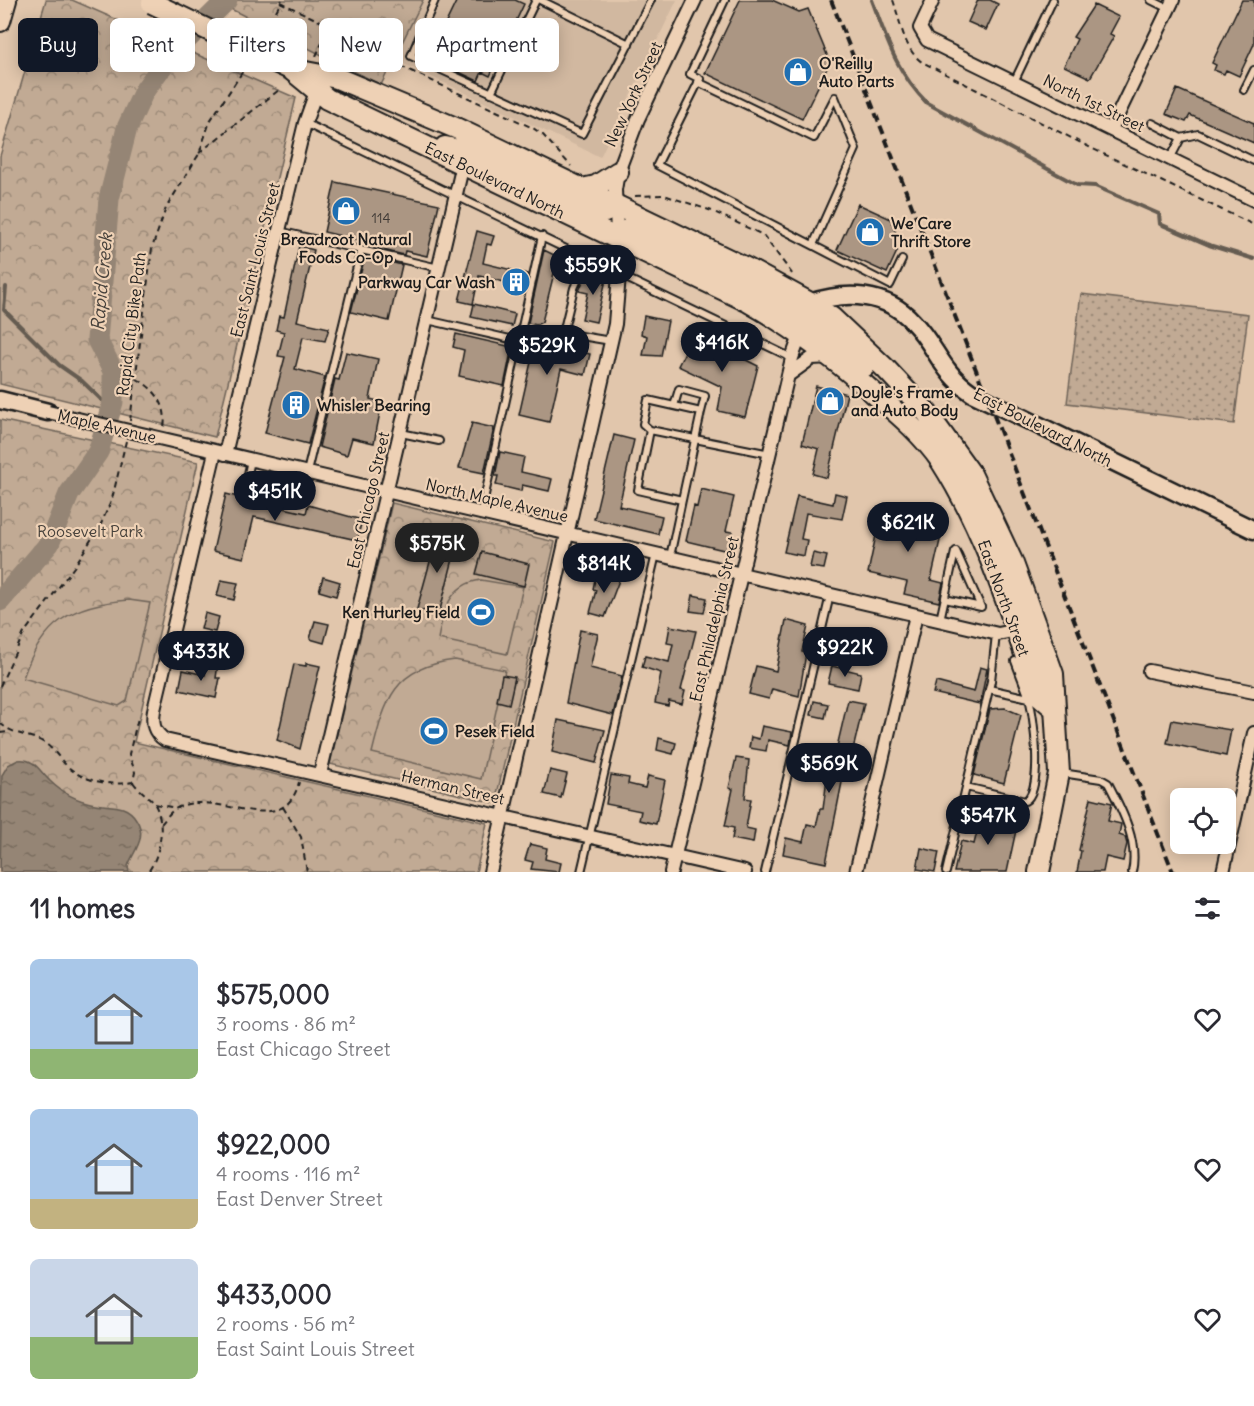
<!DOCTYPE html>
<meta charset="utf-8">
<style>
body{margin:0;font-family:Delius,sans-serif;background:#f7f7f7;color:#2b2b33;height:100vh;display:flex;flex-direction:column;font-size:22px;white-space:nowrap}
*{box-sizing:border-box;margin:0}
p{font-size:20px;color:#7c7c81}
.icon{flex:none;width:33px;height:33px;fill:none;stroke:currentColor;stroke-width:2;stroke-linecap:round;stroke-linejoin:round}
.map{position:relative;height:872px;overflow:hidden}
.sheet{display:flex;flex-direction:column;background:#fff;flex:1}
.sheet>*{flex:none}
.guide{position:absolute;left:18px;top:18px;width:600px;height:54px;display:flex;gap:12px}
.controls{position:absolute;left:1170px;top:788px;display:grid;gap:12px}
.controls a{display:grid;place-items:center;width:66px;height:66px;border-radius:9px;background:#fff;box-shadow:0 3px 15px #0003;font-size:30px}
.price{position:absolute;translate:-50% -51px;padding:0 14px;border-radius:21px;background:#111827;color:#fff;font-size:20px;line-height:39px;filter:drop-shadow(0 2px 3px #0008)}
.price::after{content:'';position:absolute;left:50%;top:36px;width:18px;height:14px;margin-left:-9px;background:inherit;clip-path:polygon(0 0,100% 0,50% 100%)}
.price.current{background:#222;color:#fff}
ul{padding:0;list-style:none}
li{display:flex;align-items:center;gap:18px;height:150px;padding:0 30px}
li span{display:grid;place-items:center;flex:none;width:168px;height:120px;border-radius:9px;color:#555}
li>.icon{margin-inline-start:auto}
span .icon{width:72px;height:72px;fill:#fffc;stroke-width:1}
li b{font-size:26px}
h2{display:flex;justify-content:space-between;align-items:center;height:72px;padding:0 30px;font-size:26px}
.pill{padding:0 21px;border-radius:9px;background:#fff;box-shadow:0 3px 15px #0003;font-size:21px;line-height:54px}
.pill.current{background:#111827;color:#fff}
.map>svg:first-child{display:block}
</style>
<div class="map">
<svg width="1254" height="872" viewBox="0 0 1254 872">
<defs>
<pattern id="grass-dots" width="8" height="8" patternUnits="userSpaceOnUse" patternTransform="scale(1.5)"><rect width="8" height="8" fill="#c1aa94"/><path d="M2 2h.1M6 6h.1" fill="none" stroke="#9c8a78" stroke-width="1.8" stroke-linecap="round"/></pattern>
<pattern id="forest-crowns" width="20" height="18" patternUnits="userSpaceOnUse" patternTransform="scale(1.5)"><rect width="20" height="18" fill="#c1aa94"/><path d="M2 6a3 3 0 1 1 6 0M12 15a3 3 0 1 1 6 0" fill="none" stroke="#9c8a78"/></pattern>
<pattern id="water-ripples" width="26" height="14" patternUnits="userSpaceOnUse" patternTransform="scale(1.5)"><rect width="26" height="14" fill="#958574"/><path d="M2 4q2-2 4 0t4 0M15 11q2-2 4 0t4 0" fill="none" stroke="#796c5e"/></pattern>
</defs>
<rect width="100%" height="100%" fill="#e1c6ac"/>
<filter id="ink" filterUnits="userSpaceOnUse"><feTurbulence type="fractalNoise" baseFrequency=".0167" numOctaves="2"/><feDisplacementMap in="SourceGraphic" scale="12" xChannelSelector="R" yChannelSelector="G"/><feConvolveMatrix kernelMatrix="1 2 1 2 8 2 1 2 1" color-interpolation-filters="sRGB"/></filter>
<g filter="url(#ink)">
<path fill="#d1b8a0" d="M423,0h254l-77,157 -206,-98z"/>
<path fill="url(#grass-dots)" stroke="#6e6358" stroke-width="1.5" d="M1081,294l167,20 -14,110 -167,-21z"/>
<path fill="url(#forest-crowns)" stroke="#6e6358" stroke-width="1.5" d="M46,0h26l224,98 -81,339 -215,-53v-228z
M213,0h210l-42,85z
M0,420l198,42 -64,280 353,81 -11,49h-476z
M392,503l163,39 -60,261 -165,-39z"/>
<path fill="#c1aa94" stroke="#6e6358" stroke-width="1.5" d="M481,580l42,7 -16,67 -69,-15c5,-27 11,-55 43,-59z
M129,600l21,3 -23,98 -8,5 -96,-28c19,-56 49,-74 106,-78z
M455,660l50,10 -24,109 -109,-26c13,-53 22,-86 83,-93z"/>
<path fill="url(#water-ripples)" stroke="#655b51" stroke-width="1.5" d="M18,760c17,-2 21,11 32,21 12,12 29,20 45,23 15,3 31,-1 41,15 12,18 -2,31 -8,47l1,6h-129l2,-97 6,-10z"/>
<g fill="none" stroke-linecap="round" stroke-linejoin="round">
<path stroke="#655b51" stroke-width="4" d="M872,0c15,40 24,72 55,103l150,82 18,1 64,28 1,10 49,21 45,14
M6,287l-2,23 55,55 23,16 29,28"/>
<path stroke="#958574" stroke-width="21" d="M0,601l49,-57 20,-50 29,-42 15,-50v-31l-16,-31 12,-141 18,-71 17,-37 24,-33 59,-58"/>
</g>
<path fill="#ab9683" stroke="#1c1c1c" stroke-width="1.5" d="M457,0h58l9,4 -34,72 -8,-4 -4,9 -49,-23z
M740,0h32l27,12 9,-3 22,53 -28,57 -97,-46z
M978,0h12l8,4 -12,26 -18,-8z
M1242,0h12v44l-15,32 -13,-6 -2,4 -10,-4 2,-5 -4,-2z
M1094,5l25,12 -9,17 4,2 -24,42 -26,-12 13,-27 -4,-2z
M1177,89l77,34v20l-64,-28 -4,7 -20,-8z
M335,182l104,22 -12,52 -22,-5 -1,4 -38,-9 1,-4 -43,-10z
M858,204l33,15 9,26 -13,28 -50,-23z
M477,231l17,5 -3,9 -4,-1 -4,19 45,11 -3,13 -46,-11 -6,28 -14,-3z
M299,246l15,4 -17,71 32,7 -4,13 -22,-4 -8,32 30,8 -17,67 -43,-11 20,-76 -7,-1 6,-24 -8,-2 3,-14 5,1z
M544,250l34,17 -7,14 -17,-8 -12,49 -6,3 -8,-2z
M365,256l37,9 -13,56 -38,-9z
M587,272l19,8 -10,42 -14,-3 6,-26 -9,-2z
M474,304l41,10 -3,12 -41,-9z
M644,316l24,5 -7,35 -18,-1 4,-19 -6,-2z
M456,334l56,13 -8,39 -45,-10 5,-26 -11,-3z
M694,334l64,32 -13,51 -27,-6 4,-24 -44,-21z
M529,340l61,14 -5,21 -24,-6 -12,53 -30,-7 12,-53 -11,-2 3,-11 4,1z
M346,352l32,7 -8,40 12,3 -8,41 -22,-5 -5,17 -28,-8 16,-68 4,1z
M816,386l31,8 -20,84 -14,-4 6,-25 -17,-5z
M472,423l22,5 -10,45 -25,-5z
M614,435l20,5 -15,66 43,10 -4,18 -64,-15z
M500,452l24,5 -3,15 31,7 -3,12 -27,-6 -1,6 -25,-6 2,-9h-3z
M701,489l33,8 -8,34 7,1 -5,19 -42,-10 8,-35 3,1z
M835,493l12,3 -5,23 -36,-6 -5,26 6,1 -3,16 -20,-4 13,-56 36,8z
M226,494l32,8 2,-8 16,4 -1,8 31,7 2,-8 54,15 -5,20 -103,-23 -10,41 -31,-7z
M892,504l28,7 -2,11 25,5 -12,53 12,3 -4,19 -35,-8 3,-12 -39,-9 11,-52 9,2z
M428,537l33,8 -3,11 -4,-1 -15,59 -22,-5 16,-58 -8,-2z
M482,552l47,12 -5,22 -48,-12z
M813,553l14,3 -3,13 -14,-2z
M608,572l13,3 -16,42 -15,-4 6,-23 -3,-1 2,-10 11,2z
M323,577l17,5 -4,14 -17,-5z
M221,580l17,3 -4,17 -17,-4z
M693,595l14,3 -3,15 -14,-2z
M205,613l14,4 -4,15 -14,-3z
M786,620l22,6 -6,26 4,1 -7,43 -27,-7 -3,10 -20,-5 7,-28 20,5z
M315,621l14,3 -5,19 -14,-4z
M670,626l26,5 -15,59 4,1 -3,13 -13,-3 -1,5 -13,-3 6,-30 -19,-6 3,-11 24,6 4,-18 -6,-1z
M580,630l18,4 -8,34 32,8 -9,39 -47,-12z
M870,634l15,3 -4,20 -15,-2z
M208,662l10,2 -2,14h4l-4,20 -37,-8 4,-20 22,5z
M306,663l14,3 -20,83 -23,-9 17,-76 12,2z
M832,666l29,7 -3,16 -30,-6z
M980,667l7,2 -7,35 -47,-11 3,-11 38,10z
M502,675l13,2 -6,27 -12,-3z
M848,700l16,3 -13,55 -4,-1 -21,106 -43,-9 3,-16 17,4 4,-18 9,2 4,-17h3l6,-45h4z
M814,701l14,3 -3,14 -14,-3z
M1005,708l16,7 -17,68 -30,-8 16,-66z
M558,720l47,10 -9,33 -44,-11z
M1172,720l59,10 -5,26 -59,-13z
M762,726l30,6 -2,13 -22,-5 -2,11 -17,-3 2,-11 8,2z
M659,738l17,5 -3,11 -16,-4z
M736,758l13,2 -4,38 6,1 -5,29 9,2 -2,13 -21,-4 2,-11 -9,-2 8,-37 -4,-1z
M550,770l17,4 -6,24 -17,-4z
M611,775l18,3 -1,6 17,4 3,-12 17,4 -9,44 -17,-4 2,-9 -35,-7z
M1091,798l21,5 -4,18 13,3 -2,11 6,2 2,7 -4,17 -17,-4 -3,15h-26l4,-21 -2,-1z
M982,812l36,9 -11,51h-53l7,-31 13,3z
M530,844l17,4 -2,11 16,4 -2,9 -28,-3 2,-7 -8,-2z
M921,848l18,4 -4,20 -18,-3z"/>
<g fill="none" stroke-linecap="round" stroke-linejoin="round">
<g stroke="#1c1c1c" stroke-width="10">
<path id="lane" d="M435,0l-24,56 171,78 69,-134
M540,0l89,44
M725,0l-35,74 10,5 -43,86 233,120 12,-25
M1151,0l18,9
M698,82l116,56 21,-41 21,52 -43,96
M1014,82l39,-82
M1244,90l10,-20
M491,93l45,-93
M305,123l487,235
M1152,123l29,15
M1170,159l11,-21 17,-4 56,27
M279,231l160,37
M427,320l92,21
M521,331l42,2 11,-45 13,-29
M563,333l48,8
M674,406l5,-17 26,7 -4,16
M650,430l-7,-6 5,-24 53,12 -19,88 -44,-10 12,-60 120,24
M401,433l38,8
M307,472l54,-222
M245,488l6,-28
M288,494l6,-24
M481,513l61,-277
M670,557l12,-57
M940,620l15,-68 1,-1 25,56 -36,-8
M1015,661l14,37
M1062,773l39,6 7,4c14,27 31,59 24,89
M966,787l59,14c19,-11 9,-84 4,-103l-40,-9
M581,872l75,-318
M765,872l65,-277
M946,872l45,-191 5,-47"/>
</g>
<g stroke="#1c1c1c" stroke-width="16">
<path id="street" d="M933,0l-13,28 7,12 327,160
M1111,129l62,-129
M790,374l22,-16 19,-1
M146,435l852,199 19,-4
M215,452l-61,258c-2,13 -1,22 11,30l580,132
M225,454l80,-331 13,-37
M1149,671l105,21
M320,774l143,-610
M490,872l125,-548 4,-49 -4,-85 3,-18 20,-53 57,-119
M671,872l121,-514 9,-25
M856,872l60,-257
M1223,872l31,-139"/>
</g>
<g stroke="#1c1c1c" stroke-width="21">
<path id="secondary" d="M810,303c36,-12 76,-11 103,19 24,25 27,49 59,71l282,137
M0,400l48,12"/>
</g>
<g stroke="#1c1c1c" stroke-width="24">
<path id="primary" d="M0,21l6,-21
M275,62l15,7 47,9 121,51 288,139 64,35 22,15 54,51 41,44 44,61 41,87 41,113 6,99 -20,99
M293,71l34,28 422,203c47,27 88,58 128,94 23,19 47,40 64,65 46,72 70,154 98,234l16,14
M445,147l35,8 118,57h7l11,-7
M582,189l14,-3 22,-14
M619,239l8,-9h6l27,14 30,4
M678,260l36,6 93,54 11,4 14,-6
M804,332l19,1 42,33"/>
</g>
<path stroke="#1c1c1c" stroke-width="2" stroke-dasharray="6 4.5" stroke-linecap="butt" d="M893,0c7,20 11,50 29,62l171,87 161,76
M280,2l50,24 51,31 152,71 10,7 28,31
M261,39l21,-39
M316,56l14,-30
M199,153l80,-63
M635,196l29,-1 48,16 51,24 30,40
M137,379c18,10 31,26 27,48
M130,421l22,-173 14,-40 33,-54 11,-33 37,-56
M0,686l24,-53 50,-66 27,-43 11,-25 14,-58
M0,723c13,12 28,11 43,19 10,6 15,15 23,23 17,17 44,21 67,17l2,-10 -6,-18 9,-36 3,1
M0,733l9,-1
M133,782c6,9 15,13 21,21 12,19 7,51 -6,69
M155,804l21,4
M283,807l18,30 6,35
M161,824c5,-5 9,-13 16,-16 38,-21 107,35 122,-26"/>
<use href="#lane" stroke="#eed1b5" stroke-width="6"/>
<use href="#street" stroke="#eed1b5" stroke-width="12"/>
<use href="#secondary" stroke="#eed1b5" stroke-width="16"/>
<use href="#primary" stroke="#eed1b5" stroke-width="20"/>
<path stroke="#1c1c1c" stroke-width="4" stroke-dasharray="9 4.5" stroke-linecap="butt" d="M831,0l342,872"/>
<g stroke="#1c1c1c" stroke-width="16" stroke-linecap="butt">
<path id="street-bridge" d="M48,412l98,23"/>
</g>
<g stroke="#1c1c1c" stroke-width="24" stroke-linecap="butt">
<path id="primary-bridge" d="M152,3l123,59"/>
</g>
<use href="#street-bridge" stroke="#eed1b5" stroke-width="12"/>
<use href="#primary-bridge" stroke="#eed1b5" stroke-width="20"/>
</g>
</g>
<defs>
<g id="shop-disc" transform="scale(1.5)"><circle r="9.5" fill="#1f6fb2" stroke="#eed1b5"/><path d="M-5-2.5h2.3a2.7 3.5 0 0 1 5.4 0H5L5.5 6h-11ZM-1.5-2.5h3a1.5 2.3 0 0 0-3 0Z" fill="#fff"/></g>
<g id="building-disc" transform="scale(1.5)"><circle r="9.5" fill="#1f6fb2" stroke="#eed1b5"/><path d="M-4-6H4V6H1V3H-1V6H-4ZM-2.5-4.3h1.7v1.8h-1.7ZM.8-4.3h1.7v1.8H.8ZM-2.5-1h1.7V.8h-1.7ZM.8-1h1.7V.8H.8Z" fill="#fff"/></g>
<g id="stadium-disc" transform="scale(1.5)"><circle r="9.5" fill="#1f6fb2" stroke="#eed1b5"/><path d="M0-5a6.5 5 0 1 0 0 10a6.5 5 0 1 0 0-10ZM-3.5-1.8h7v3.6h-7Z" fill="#fff"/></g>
</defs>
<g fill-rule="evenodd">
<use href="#shop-disc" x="798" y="72"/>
<use href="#shop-disc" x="346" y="211"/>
<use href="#shop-disc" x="870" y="232"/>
<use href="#building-disc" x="516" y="282"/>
<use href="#shop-disc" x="830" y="401"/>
<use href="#building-disc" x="296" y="405"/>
<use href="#stadium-disc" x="481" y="612"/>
<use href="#stadium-disc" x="434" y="731"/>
</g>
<g text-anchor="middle" stroke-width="4.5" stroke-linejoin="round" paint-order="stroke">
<g font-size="14" fill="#403a36">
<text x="381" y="223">114</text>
</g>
<g font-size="16" font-weight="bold" fill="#1c1c1c" stroke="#eed1b5" text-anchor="start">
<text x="819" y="69">O'Reilly<tspan x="819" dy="18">Auto Parts</tspan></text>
<text x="891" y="229">We Care<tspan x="891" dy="18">Thrift Store</tspan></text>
<text x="346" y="245" text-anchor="middle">Breadroot Natural<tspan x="346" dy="18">Foods Co-Op</tspan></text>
<text x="495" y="288" text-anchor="end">Parkway Car Wash</text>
<text x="851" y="398">Doyle's Frame<tspan x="851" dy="18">and Auto Body</tspan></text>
<text x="317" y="411">Whisler Bearing</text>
<text x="460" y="618" text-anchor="end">Ken Hurley Field</text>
<text x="455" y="737">Pesek Field</text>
</g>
<g font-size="16" fill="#1c1c1c" stroke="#eed1b5">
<text transform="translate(633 94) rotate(-65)" y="6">New York Street</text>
<text transform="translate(1094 103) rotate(26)" y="6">North 1st Street</text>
<text transform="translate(495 180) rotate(26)" y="6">East Boulevard North</text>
<text transform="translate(255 260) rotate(-76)" y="6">East Saint Louis Street</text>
<text transform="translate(131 324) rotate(-83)" y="6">Rapid City Bike Path</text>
<text transform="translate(107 426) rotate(13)" y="6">Maple Avenue</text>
<text transform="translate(1043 427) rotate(27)" y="6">East Boulevard North</text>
<text transform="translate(368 500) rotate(-77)" y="6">East Chicago Street</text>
<text transform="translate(497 500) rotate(13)" y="6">North Maple Avenue</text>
<text transform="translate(1004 598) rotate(70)" y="6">East North Street</text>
<text transform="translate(714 619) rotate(-77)" y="6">East Philadelphia Street</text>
<text transform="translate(453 787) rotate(13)" y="6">Herman Street</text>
</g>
<g font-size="16" fill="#45403a" stroke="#eed1b5">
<text x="90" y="537">Roosevelt Park</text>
</g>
<g font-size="18" font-style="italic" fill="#46413b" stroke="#eed1b5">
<text transform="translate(102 282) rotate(-85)" y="6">Rapid Creek</text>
</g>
</g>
</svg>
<div class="controls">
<a><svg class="icon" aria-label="locate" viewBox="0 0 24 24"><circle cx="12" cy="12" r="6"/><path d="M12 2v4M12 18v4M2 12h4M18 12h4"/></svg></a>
</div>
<b class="price" style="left:593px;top:296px">$559K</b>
<b class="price" style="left:722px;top:373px">$416K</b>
<b class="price" style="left:547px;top:376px">$529K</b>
<b class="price" style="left:275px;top:522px">$451K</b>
<b class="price" style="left:908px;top:553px">$621K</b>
<b class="price current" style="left:437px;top:574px">$575K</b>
<b class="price" style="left:604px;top:594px">$814K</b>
<b class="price" style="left:845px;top:678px">$922K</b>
<b class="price" style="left:201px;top:682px">$433K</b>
<b class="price" style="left:829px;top:794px">$569K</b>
<b class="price" style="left:988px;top:846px">$547K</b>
<div class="guide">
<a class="pill current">Buy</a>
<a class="pill">Rent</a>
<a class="pill">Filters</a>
<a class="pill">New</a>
<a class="pill">Apartment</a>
</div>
</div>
<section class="sheet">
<h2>11 homes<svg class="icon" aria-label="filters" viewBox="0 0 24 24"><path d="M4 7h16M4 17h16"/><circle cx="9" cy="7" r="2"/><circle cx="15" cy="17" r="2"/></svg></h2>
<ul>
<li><span style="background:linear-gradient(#a9c7e8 75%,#8fb573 0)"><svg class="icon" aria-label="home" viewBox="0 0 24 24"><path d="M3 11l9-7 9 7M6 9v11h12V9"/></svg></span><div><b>$575,000</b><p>3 rooms · 86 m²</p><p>East Chicago Street</p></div><svg class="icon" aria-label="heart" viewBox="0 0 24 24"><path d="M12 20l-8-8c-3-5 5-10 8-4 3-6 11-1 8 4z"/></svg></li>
<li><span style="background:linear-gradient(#a9c7e8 75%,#c2b280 0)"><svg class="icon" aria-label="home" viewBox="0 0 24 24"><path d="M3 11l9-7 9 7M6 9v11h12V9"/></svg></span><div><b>$922,000</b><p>4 rooms · 116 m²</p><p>East Denver Street</p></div><svg class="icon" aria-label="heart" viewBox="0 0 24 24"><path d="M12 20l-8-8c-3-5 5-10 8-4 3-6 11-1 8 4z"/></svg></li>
<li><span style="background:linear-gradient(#c9d6e8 65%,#8fb573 0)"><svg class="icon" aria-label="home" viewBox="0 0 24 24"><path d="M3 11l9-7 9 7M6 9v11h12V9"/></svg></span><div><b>$433,000</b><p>2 rooms · 56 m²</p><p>East Saint Louis Street</p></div><svg class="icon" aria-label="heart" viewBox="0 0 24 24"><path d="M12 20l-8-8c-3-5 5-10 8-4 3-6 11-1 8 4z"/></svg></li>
</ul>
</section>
